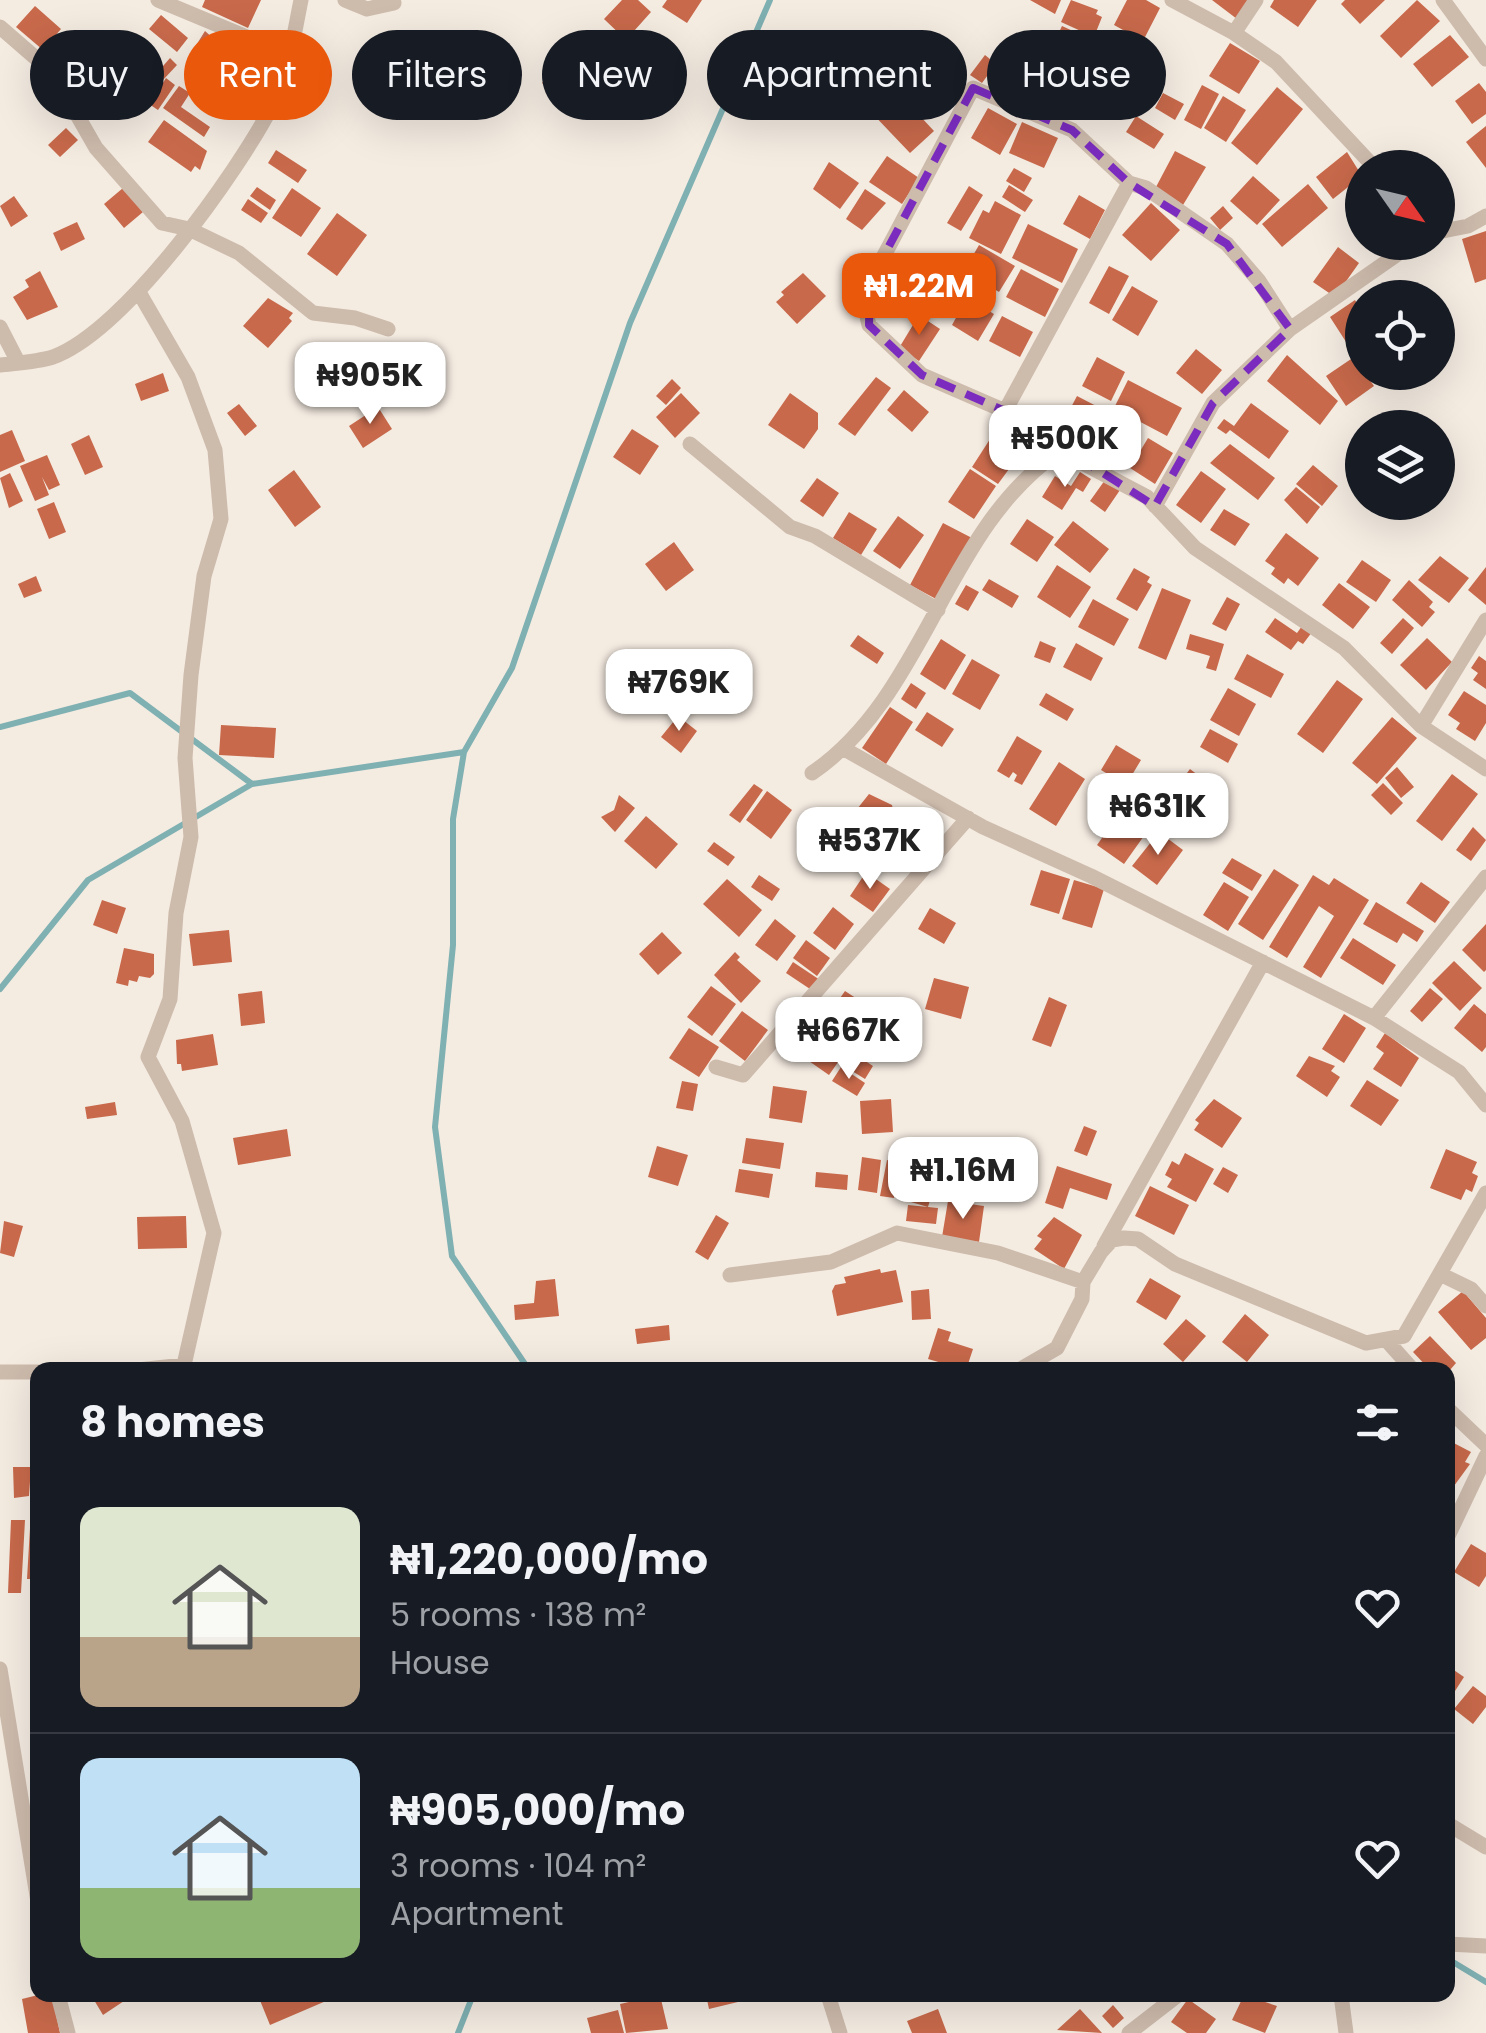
<!DOCTYPE html>
<meta charset="utf-8">
<style>
body{margin:0;font-family:Poppins,sans-serif;background:#20242c;color:#f1f3f6;height:100vh;display:flex;flex-direction:column;font-size:38px;white-space:nowrap}
*{box-sizing:border-box;margin:0}
p{font-size:32px;color:#9ea1a6}
.icon{flex:none;width:55px;height:55px;fill:none;stroke:currentColor;stroke-width:2;stroke-linecap:round;stroke-linejoin:round}
.map{position:relative;flex:1;overflow:hidden}
.sheet{position:absolute;left:30px;top:1362px;width:1425px;height:640px;display:flex;flex-direction:column;background:#171b24;border-radius:20px;box-shadow:0 10px 40px #0002}
.sheet>*{flex:none}
.banner{position:absolute;left:30px;top:30px;width:1428px;height:90px;display:flex;gap:20px}
.needle{width:65px;rotate:124deg}
.buttons{position:absolute;left:1345px;top:150px;display:grid;gap:20px}
.buttons a{display:grid;place-items:center;width:110px;height:110px;border-radius:50%;background:#171b24;box-shadow:0 10px 40px #0002;font-size:50px}
.price{position:absolute;translate:-50% -85px;padding:0 22px;border-radius:20px;background:#fff;color:#222;font-size:32px;line-height:65px;filter:drop-shadow(0 2px 5px #0008)}
.price::after{content:'';position:absolute;left:50%;top:60px;width:30px;height:22px;margin-left:-15px;background:inherit;clip-path:polygon(0 0,100% 0,50% 100%)}
.price.active{background:#ea580c;color:#fff}
ul{padding:0;list-style:none}
li{display:flex;align-items:center;gap:30px;height:250px;padding:0 50px}
li+li{border-top:2px solid #363941}
li span{display:grid;place-items:center;flex:none;width:280px;height:200px;border-radius:20px;color:#555}
li>.icon{margin-inline-start:auto}
span .icon{width:120px;height:120px;fill:#fffc;stroke-width:1}
li b{font-size:42px}
h2{display:flex;justify-content:space-between;align-items:center;height:120px;padding:0 50px;font-size:42px}
.tag{padding:0 35px;border-radius:45px;background:#171b24;box-shadow:0 10px 40px #0002;font-size:35px;line-height:90px}
.tag.active{background:#ea580c;color:#fff}
.map>svg:first-child{display:block}
</style>
<div class="map">
<svg width="1486" height="2033" viewBox="0 0 1486 2033">
<rect width="100%" height="100%" fill="#f4ebe1"/>
<g fill="none" stroke-linecap="round" stroke-linejoin="round">
<path stroke="#7fb0b2" stroke-width="6" d="M0,727l130,-34 122,91
M464,752l-11,67v126l-18,182 17,129 77,114
M0,989l88,-109 164,-96 212,-32 48,-84 118,-345 140,-323
M1448,1959l38,23
M458,2033l15,-38"/>
</g>
<path fill="#c8694b" d="M205,0h56l-13,28 -46,-21z
M622,0h16l13,12 -25,28 -22,-21z
M667,0h35l-15,23 -25,-16z
M1030,0h31l-6,14z
M1071,0l27,10 -2,4 6,3 -8,20 -33,-15z
M1127,0h19l14,8 -17,33 -29,-16z
M1212,0h40l-15,19z
M1274,0h43l-19,27 -28,-20z
M1345,0h40l-25,24 -19,-20z
M1417,0l23,21 -39,37 -21,-22z
M35,6l26,23 -18,21 -27,-23z
M161,15l27,23 -11,14 -28,-23z
M1062,26l33,15 -13,30 -34,-16z
M205,31l27,24 -15,23 -30,-18z
M1450,35l19,22 -37,30 -19,-23z
M1230,43l30,18 -21,33 -30,-18z
M79,46l23,23 -9,8 -22,-22z
M241,50l30,17 -20,29 -5,-4 -2,4 -22,-17z
M1013,53l25,12 -11,22 -25,-12z
M985,55l11,9 -14,19 -12,-8z
M1100,55l18,6 -8,23 -18,-6z
M170,58l7,7 -27,29 -6,-6z
M919,59l36,40 -20,18 -36,-40z
M559,62l9,8 -17,21 -9,-8z
M1047,73l28,10 -13,35 -28,-10z
M1002,76l29,17 -8,14 -29,-17z
M166,78l9,7 -17,25 -9,-6z
M1479,83l7,9v22l-14,10 -17,-23z
M1202,85l17,9 -18,35 -17,-9z
M112,86l9,14 -21,14 -9,-14z
M179,86l11,7 -9,14 29,20 -6,10 -41,-29z
M893,87l41,44 -24,22 -41,-43z
M1277,87l26,22 -46,56 -26,-22z
M1163,93l21,11 -9,16 -20,-12z
M1223,96l23,14 -20,32 -22,-14z
M988,108l29,16 -17,31 -29,-17z
M1136,116l28,18 -10,15 -28,-17z
M164,120l43,31 -7,19 -5,-4 -4,6 -43,-30z
M1022,122l36,16 -14,30 -35,-15z
M1486,126v42l-20,-26z
M66,128l12,12 -18,17 -12,-12z
M276,150l31,20 -9,13 -30,-20z
M1175,151l31,16 -23,38 -27,-18z
M1347,152l15,24 -29,23 -17,-22z
M887,156l32,22 -17,26 -33,-22z
M829,162l30,21 -19,26 -27,-20z
M1014,168l18,10 -8,14 -18,-11z
M1253,176l27,24 -23,25 -27,-24z
M1308,184l20,24 -46,39 -20,-23z
M1009,185l24,15 -8,12 -23,-15z
M969,186l14,9 -22,36 -14,-8z
M257,187l19,13 -6,10 -20,-14z
M123,188l20,24 -19,16 -20,-24z
M292,188l29,20 -20,29 -29,-19z
M865,189l21,14 -24,27 -16,-11z
M1079,195l26,15 -15,29 -27,-15z
M14,196l14,20 -17,11 -11,-21z
M248,199l20,14 -7,10 -20,-13z
M995,201l26,14 -20,39 -32,-16 14,-28 6,3z
M1151,203l29,27 -29,31 -29,-26z
M1223,206l10,12 -13,12 -10,-12z
M337,213l30,22 -30,41 -30,-22z
M77,222l8,17 -24,12 -8,-18z
M1028,224l50,25 -16,34 -50,-25z
M1486,231v48l-11,4 -13,-44z
M979,245l36,21 -16,26 -35,-21z
M1338,247l21,16 -24,34 -22,-15z
M1109,266l20,10 -20,38 -20,-11z
M1021,269l38,20 -14,28 -39,-20z
M40,271l18,36 -31,13 -14,-23 16,-10 -4,-7z
M803,273l23,23 -29,28 -21,-22 8,-7 -3,-3z
M939,274l24,17 -15,22 -24,-17z
M1132,286l26,15 -20,35 -26,-16z
M268,298l25,15 -4,5 3,3 -24,27 -25,-22z
M967,298l27,16 -16,27 -26,-16z
M1355,300l7,12v23l-14,10 -18,-28z
M919,315l21,14 -21,32 -20,-13z
M1002,316l31,16 -13,25 -31,-16z
M1196,349l26,21 -20,24 -26,-21z
M1287,355l51,46 -18,24 -53,-44z
M1097,357l28,15 -14,29 -29,-15z
M1354,357l20,29 -28,20 -20,-30z
M163,373l6,18 -28,10 -6,-17z
M876,377l15,11 -36,48 -17,-12z
M672,379l9,9 -15,17 -10,-9z
M1128,380l54,28 -15,28 -53,-28z
M904,390l25,22 -17,20 -25,-22z
M681,393l19,20 -25,25 -19,-21z
M790,393l28,20v16l-14,20 -36,-24z
M1077,396l25,13 -18,34 -25,-13z
M1251,403l38,28 -20,28 -39,-29 -4,4 -9,-6 7,-9 10,7z
M239,404l18,22 -12,10 -18,-23z
M378,407l14,22 -29,19 -14,-22z
M1112,411l28,17 -20,33 -28,-16z
M632,429l27,17 -19,29 -27,-18z
M12,430l13,31 -25,11v-37z
M89,435l14,32 -18,8 -14,-31z
M992,436l28,18 -22,30 -26,-17z
M1148,438l25,15 -18,31 -25,-16z
M1230,444l45,34 -17,22 -48,-37z
M47,455l13,30 -11,5 -7,-13 7,18 -14,6 -15,-35z
M1313,465l25,21 -16,20 -26,-22z
M970,469l26,17 -22,33 -26,-17z
M294,470l27,37 -26,20 -27,-37z
M1201,471l25,18 -25,34 -25,-18z
M1080,472l11,7 -8,13 -7,-4 -14,22 -20,-13 13,-21 16,10z
M10,473l13,28 -14,7 -9,-30z
M817,478l22,15 -16,24 -23,-16z
M1105,480l15,10 -15,22 -15,-11z
M1296,487l24,20 -13,17 -23,-24z
M54,502l12,30 -17,7 -12,-30z
M1224,509l26,15 -15,22 -25,-16z
M849,512l28,17 -16,26 -28,-17z
M898,516l26,19 -24,34 -27,-18z
M1027,519l27,18 -17,25 -27,-18z
M1073,521l36,28 -19,24 -36,-28z
M943,523l29,15 -34,62 -28,-15z
M1286,533l33,25 -21,28 -10,-8 -4,6 -13,-10 4,-6 -10,-7z
M674,542l20,28 -28,21 -21,-27z
M1440,556l29,22 -20,25 -31,-23z
M1362,560l29,20 -15,22 -30,-20z
M1057,565l34,22 -21,31 -33,-21z
M1486,567v38l-18,-15z
M1134,568l16,9 -3,5 5,3 -15,26 -21,-12z
M36,576l6,15 -18,7 -6,-14z
M989,579l30,17 -7,12 -30,-18z
M1409,580l24,22 -4,5 6,5 -13,15 -30,-27z
M1339,583l31,24 -17,22 -31,-24z
M966,585l13,7 -11,19 -13,-7z
M1162,588l29,12 -25,60 -28,-12z
M1227,597l13,7 -14,27 -14,-7z
M1093,599l36,20 -15,27 -36,-19z
M1275,618l22,15 5,-7 10,6 -9,12 -5,-3 -7,9 -26,-18z
M1403,618l11,10 -22,26 -12,-11z
M1190,634l34,10 -8,27 -10,-3 4,-12 -24,-7z
M858,635l26,18 -7,11 -27,-18z
M1427,638l25,24 -26,28 -26,-25z
M941,639l25,16 -21,35 -25,-16z
M1040,641l16,7 -6,15 -16,-6z
M1076,643l27,15 -12,23 -28,-14z
M1247,654l37,20 -13,24 -37,-19z
M1479,656l7,5v28l-13,-9 5,-7 -7,-5z
M972,659l28,16 -20,35 -28,-16z
M1337,680l26,19 -40,54 -26,-19z
M911,683l15,10 -10,16 -15,-10z
M1228,688l28,16 -17,32 -29,-16z
M1464,691l22,14v18l-11,18 -19,-12 4,-6 -12,-8z
M1046,693l28,16 -7,12 -28,-16z
M890,707l23,15 -27,42 -24,-16z
M927,712l27,17 -12,18 -27,-17z
M678,716l19,15 -16,22 -20,-16z
M1392,717l25,21 -40,46 -25,-21z
M221,725l55,3 -2,30 -55,-3z
M1210,729l28,15 -10,19 -28,-16z
M1017,736l25,15 -20,34 -8,-4 3,-6 -4,-3 -4,6 -12,-7z
M1116,745l25,15 -15,25 -25,-15z
M1059,762l26,17 -29,47 -27,-17z
M1397,767l17,20 -13,11 -16,-20z
M1190,769l31,24 -19,24 -30,-24z
M1452,774l26,20 -36,47 -26,-20z
M1383,783l20,20 -12,12 -20,-20z
M754,784l9,6 -23,33 -11,-8z
M767,791l25,19 -21,29 -25,-19z
M869,794l23,11 3,14 7,6 -21,26 -35,-28z
M619,795l16,13 -20,24 -14,-15 13,-7z
M1119,814l27,19 -22,31 -27,-19z
M646,816l32,28 -22,25 -32,-28z
M1473,827l13,13 -15,21 -15,-11z
M1159,832l24,18 -26,35 -25,-19z
M714,842l21,15 -7,9 -21,-15z
M1232,858l30,17 -10,16 -30,-18z
M1274,869l25,16 -36,55 -25,-16z
M1041,870l29,9 -11,35 -29,-9z
M866,872l24,17 -17,23 -23,-16z
M759,875l21,14 -8,12 -21,-14z
M1313,875l16,10 5,-7 35,22 -48,78 -18,-11 31,-51 -15,-10 -32,52 -18,-11z
M727,879l35,31 -23,27 -36,-33z
M1074,880l30,9 -12,39 -30,-9z
M1224,882l25,15 -21,34 -25,-16z
M1421,882l29,20 -15,21 -29,-20z
M102,900l24,8 -9,26 -24,-9z
M1376,902l48,29 -7,11 -14,-9 -6,10 -34,-19z
M833,907l21,17 -19,26 -22,-17z
M930,908l26,15 -12,21 -26,-15z
M775,919l21,17 -19,25 -22,-16z
M1486,924v46l-2,2 -22,-22z
M229,930l3,32 -39,4 -4,-32z
M662,932l20,21 -24,22 -19,-21z
M1353,938l43,27 -13,20 -43,-27z
M806,940l24,18 -13,18 -24,-18z
M124,948l30,6v20l-4,4 -11,-2 -2,6 -8,-2 -1,6 -12,-3z
M735,952l5,5 -3,3 24,21 -20,22 -27,-28z
M1454,961l28,27 -22,23 -28,-28z
M793,962l27,18 -7,11 -27,-18z
M934,978l35,9 -8,32 -36,-10z
M711,986l25,18 -24,32 -25,-19z
M1430,988l13,11 -21,23 -12,-11z
M262,991l3,32 -24,3 -3,-32z
M845,991l26,17 -21,30 -26,-17z
M1049,997l18,8 -16,42 -19,-7z
M1474,1004l12,10v33l-4,5 -28,-24z
M742,1011l26,19 -23,31 -26,-20z
M1344,1014l22,14 -22,35 -22,-14z
M812,1023l36,25 -19,27 -36,-25z
M689,1028l30,19 -20,30 -30,-19z
M1385,1033l34,25 -18,29 -28,-18 11,-16 -8,-6z
M213,1034l5,31 -36,6 -1,-7h-4l-1,-24z
M853,1053l20,13 -8,13 -21,-13z
M1309,1056l26,10 -4,5 9,6 -13,20 -31,-21z
M841,1067l24,16 -8,13 -25,-15z
M1367,1080l32,20 -18,26 -31,-20z
M682,1081l16,3 -5,27 -17,-3z
M773,1086l34,5 -5,32 -33,-5z
M891,1099l2,33 -31,2 -2,-33z
M1214,1099l28,19 -20,30 -28,-18 5,-7 -4,-3z
M115,1102l2,13 -30,4 -2,-12z
M1084,1126l13,5 -10,25 -13,-5z
M287,1129l4,27 -53,9 -5,-27z
M746,1138l38,5 -4,26 -38,-6z
M657,1146l31,9 -10,31 -30,-9z
M979,1146l12,5 -10,25 -12,-5z
M1446,1149l31,13 -5,11 6,3 -6,16 -6,-3 -5,11 -31,-12z
M1185,1153l29,16 -18,33 -29,-15 5,-8 -7,-4 7,-14 7,4z
M862,1157l19,3 -4,33 -19,-3z
M1007,1158l10,5 -13,26 -11,-5z
M887,1160l14,3 -7,35 -14,-2z
M914,1165l24,7 -10,35 -24,-7z
M1057,1166l55,18 -5,16 -37,-12 -7,21 -18,-6z
M1223,1167l15,8 -10,18 -15,-9z
M739,1169l34,5 -4,24 -34,-6z
M816,1172l32,3 -1,15 -32,-3z
M1150,1186l39,19 -15,30 -39,-19z
M948,1201l36,5 -5,36 -37,-5z
M908,1205l30,3 -2,16 -30,-3z
M716,1215l13,8 -21,37 -13,-8z
M186,1216l1,32 -49,1 -1,-32z
M1054,1217l28,18 -18,34 -30,-20 8,-10 -5,-3z
M4,1221l19,5 -9,31 -14,-4z
M880,1269l1,4 15,-3 7,32 -66,14 -5,-25 3,-6 11,-2 -2,-6z
M1150,1278l31,18 -15,24 -30,-18z
M555,1279l4,37 -44,4 -1,-15 20,-2 2,-22z
M929,1289l2,30 -19,1 -1,-29z
M1463,1291l23,27v20l-15,12 -33,-38z
M1245,1314l24,21 -22,27 -25,-20z
M1186,1319l20,17 -23,26 -20,-18z
M669,1325l1,15 -33,4 -2,-15z
M938,1328l13,4 -3,9 25,8 -7,21 -38,-11z
M1430,1336l26,27 -6,7h-20l-17,-18z
M1448,1440l23,12 -6,10 5,2 -16,22 -6,-4z
M13,1467h18l-2,29 -15,2z
M11,1520h14l-4,73h-13z
M30,1528l8,1v50h-11z
M1471,1544l15,9v23l-7,11 -25,-15z
M1448,1666l16,11 -16,25z
M1473,1686l13,10v11l-13,17 -19,-15z
M38,1995h14l8,38h-32l-6,-34z
M91,1995h37l2,2 -27,18z
M266,1995h66l1,3 -63,27 -11,-27z
M660,1995l8,34 -42,4 -6,-29z
M706,1995h34l2,6 -33,8z
M1244,1995l33,11 -12,27 -33,-13z
M1188,1999l28,20 -10,14h-19l-16,-11z
M1113,2005l11,13 -11,10 -11,-12z
M938,2009l9,24h-35l-5,-12z
M1080,2009l22,24 -45,-3z
M618,2010l6,23h-33l-4,-15z"/>
<g fill="none" stroke-linecap="round" stroke-linejoin="round">
<path stroke="#cdbbac" stroke-width="15" d="M158,0l132,55
M345,0l22,9 27,-6
M1172,0l62,33 42,29 99,106
M1443,0l43,59
M0,27l53,46 43,75 66,75 27,6 50,24 74,60 42,5 33,11
M1234,33l22,-33
M1438,232l30,-6 18,-10
M1415,242l-125,87 -31,-48 -32,-37 -81,-56 -17,-5 -57,-53 -99,-42 -103,194 -5,26 4,17 53,50 83,36 55,40 87,46 48,51 149,100 77,78 65,43
M0,327l18,35
M0,365c17,-2 37,-3 53,-8 72,-26 185,-185 220,-253 16,-31 21,-70 28,-104
M1005,411l124,-228
M690,444l100,83 25,9 123,74
M1155,506l58,-103 77,-74
M1421,726l65,-106
M846,750l137,77 108,49 283,142
M812,773c115,-78 132,-244 248,-322
M1486,877l-112,141 85,54 27,33
M716,1067l27,8 225,-257
M1104,1246l159,-284
M730,1275l101,-13 66,-29 101,20 85,29
M1442,1275l29,14 15,17
M1388,1342l25,28
M138,1370l46,-5 30,-132 -32,-112 -34,-64 22,-58 6,-86 15,-76 -6,-79 6,-83 13,-99 17,-57 -6,-69 -27,-73 -48,-83
M1019,1370l38,-22 25,-49 1,-17 18,-30 11,-12 12,-2 14,1 37,25 191,79 38,-7 82,-143
M0,1372h38
M1448,1409l38,36
M1448,1536l38,-80
M0,1669l38,233
M1448,1824l38,23
M1448,1944l38,2
M58,1995l10,38
M828,1995l12,38
M1341,1995l5,38
M1129,2033l49,-38"/>
</g>
<path fill="none" stroke="#7b2cbf" stroke-width="8" stroke-dasharray="20 12" stroke-linejoin="round" d="M973,88l99,42 57,53 98,61 63,85 -77,74 -58,103 -150,-95 -83,-36 -53,-50 1,-43z"/>
</svg>
<div class="buttons">
<a><svg class="needle" viewBox="-14 -14 28 28"><path d="M0-13l5 13h-10z" fill="#e53935"/><path d="M0 13l5-13h-10z" fill="#9ea1a6"/></svg></a>
<a><svg class="icon" aria-label="locate" viewBox="0 0 24 24"><circle cx="12" cy="12" r="6"/><path d="M12 2v4M12 18v4M2 12h4M18 12h4"/></svg></a>
<a><svg class="icon" aria-label="layers" viewBox="0 0 24 24"><path d="M12 4l9 5-9 5-9-5zM3 14l9 5 9-5"/></svg></a>
</div>
<b class="price active" style="left:919px;top:338px">₦1.22M</b>
<b class="price" style="left:370px;top:427px">₦905K</b>
<b class="price" style="left:1065px;top:490px">₦500K</b>
<b class="price" style="left:679px;top:734px">₦769K</b>
<b class="price" style="left:1158px;top:858px">₦631K</b>
<b class="price" style="left:870px;top:892px">₦537K</b>
<b class="price" style="left:849px;top:1082px">₦667K</b>
<b class="price" style="left:963px;top:1222px">₦1.16M</b>
<div class="banner">
<a class="tag">Buy</a>
<a class="tag active">Rent</a>
<a class="tag">Filters</a>
<a class="tag">New</a>
<a class="tag">Apartment</a>
<a class="tag">House</a>
</div>
<section class="sheet">
<h2>8 homes<svg class="icon" aria-label="filters" viewBox="0 0 24 24"><path d="M4 7h16M4 17h16"/><circle cx="9" cy="7" r="2"/><circle cx="15" cy="17" r="2"/></svg></h2>
<ul>
<li><span style="background:linear-gradient(#dfe7d0 65%,#b9a48a 0)"><svg class="icon" aria-label="home" viewBox="0 0 24 24"><path d="M3 11l9-7 9 7M6 9v11h12V9"/></svg></span><div><b>₦1,220,000/mo</b><p>5 rooms · 138 m²</p><p>House</p></div><svg class="icon" aria-label="heart" viewBox="0 0 24 24"><path d="M12 20l-8-8c-3-5 5-10 8-4 3-6 11-1 8 4z"/></svg></li>
<li><span style="background:linear-gradient(#bfe0f5 65%,#8fb573 0)"><svg class="icon" aria-label="home" viewBox="0 0 24 24"><path d="M3 11l9-7 9 7M6 9v11h12V9"/></svg></span><div><b>₦905,000/mo</b><p>3 rooms · 104 m²</p><p>Apartment</p></div><svg class="icon" aria-label="heart" viewBox="0 0 24 24"><path d="M12 20l-8-8c-3-5 5-10 8-4 3-6 11-1 8 4z"/></svg></li>
</ul>
</section>
</div>
